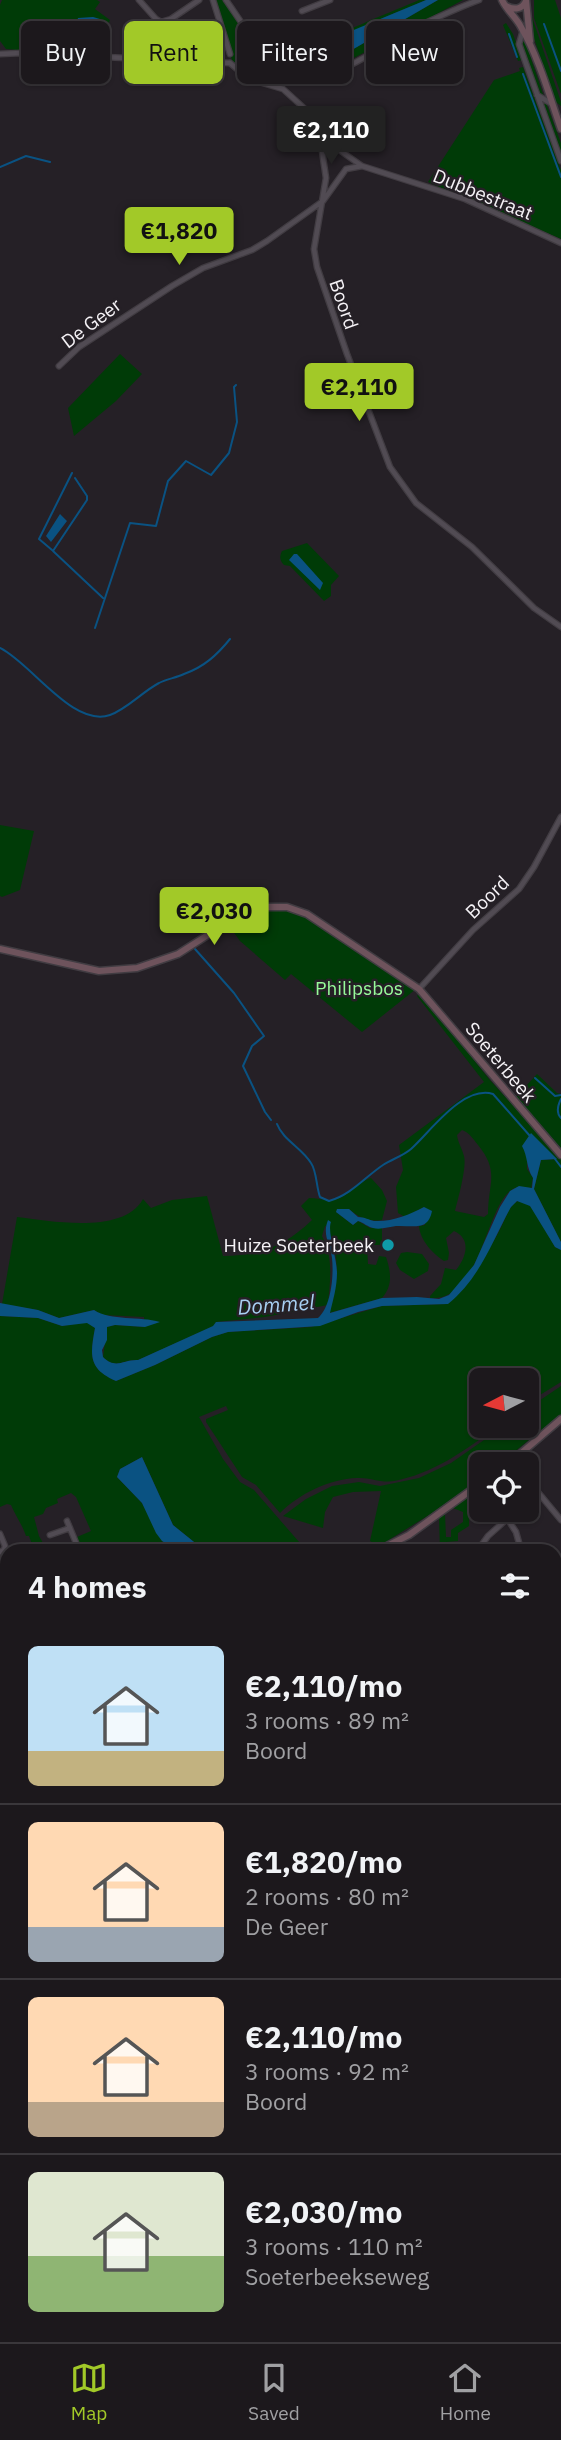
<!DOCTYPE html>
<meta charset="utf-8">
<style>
body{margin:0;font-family:"IBM Plex Sans",sans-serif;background:#252125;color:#f1f3f6;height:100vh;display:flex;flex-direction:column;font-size:26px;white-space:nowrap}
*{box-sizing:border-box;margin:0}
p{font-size:23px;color:#a0a0a3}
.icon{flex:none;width:38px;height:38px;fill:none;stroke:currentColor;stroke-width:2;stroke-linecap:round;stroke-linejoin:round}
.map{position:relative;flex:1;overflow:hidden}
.panel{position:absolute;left:0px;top:1544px;width:562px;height:800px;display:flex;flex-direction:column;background:#1c181c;border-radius:21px 21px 0 0;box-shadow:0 2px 5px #0004,0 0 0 2px #3a373b}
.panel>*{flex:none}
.banner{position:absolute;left:21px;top:21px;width:520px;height:63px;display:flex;gap:14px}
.needle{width:46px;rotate:264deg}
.tools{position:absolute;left:469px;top:1368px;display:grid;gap:14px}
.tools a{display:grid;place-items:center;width:70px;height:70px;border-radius:10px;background:#1c181c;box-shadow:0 2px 5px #0004,0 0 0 2px #3a373b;font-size:35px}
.price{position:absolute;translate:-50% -60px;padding:0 16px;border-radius:7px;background:#a2c928;color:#111;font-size:23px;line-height:46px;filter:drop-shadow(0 2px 4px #0008)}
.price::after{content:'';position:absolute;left:50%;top:42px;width:21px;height:16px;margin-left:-10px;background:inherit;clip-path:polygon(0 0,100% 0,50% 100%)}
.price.current{background:#222;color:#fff}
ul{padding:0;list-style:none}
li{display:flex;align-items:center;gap:21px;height:175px;padding:0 28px}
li+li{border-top:2px solid #3a373b}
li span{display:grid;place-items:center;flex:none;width:196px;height:140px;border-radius:10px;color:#555}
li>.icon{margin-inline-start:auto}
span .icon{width:84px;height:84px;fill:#fffc;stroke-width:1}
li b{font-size:30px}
h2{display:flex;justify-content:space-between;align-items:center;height:84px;padding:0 28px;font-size:30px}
.tag{padding:0 24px;border-radius:10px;background:#1c181c;box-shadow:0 2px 5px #0004,0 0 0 2px #3a373b;font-size:24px;line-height:63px}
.tag.current{background:#a2c928;color:#111}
.tab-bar{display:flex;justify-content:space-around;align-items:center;height:98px;border-top:2px solid #3a373b;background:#1c181c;font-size:19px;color:#a0a0a3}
.tab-bar a{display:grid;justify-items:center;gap:4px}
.tab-bar .current{color:#a2c928}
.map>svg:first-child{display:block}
</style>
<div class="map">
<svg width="561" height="2342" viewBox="0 0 561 2342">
<rect width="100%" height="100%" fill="#252026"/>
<path fill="#362328" d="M7,1591v35l-7,-10v-21z"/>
<path fill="#003b07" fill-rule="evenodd" d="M2,0h95l3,2 -5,7 15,11 -17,36 -87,-7 -6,-8v-36z
M214,0h10l63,80 -5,8 -32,-11 -17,-14z
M419,0h7l-60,25 -40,40 112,-65h25l-130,69 -23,7 -11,1 -20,-12 16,1c10,-23 98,-54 124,-66z
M534,0h21l6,18v76l-27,-76z
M531,14l30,88v4l-5,-4 -26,-75 -1,-12z
M506,23l7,11 9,26 -4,1 -15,-36z
M524,38l20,59 -5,-3 -17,-48z
M523,67l38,103v69l-133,-57 66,-102 26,-9 -1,-3z
M540,100l6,3 15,40v13z
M120,354l22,20 -26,27 -42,35 -6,-28z
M307,543l32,33 -8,9v11l-7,5 -34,-35 -6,-1c-4,-4 -5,-8 -2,-14z
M0,825l34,6 -14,59 -18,7 -2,-1z
M266,905l41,9 109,75 -54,43 -71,-58 -6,6 -45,-39 -13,-18z
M420,992l69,87 72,80v83l-27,-53 7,-29 16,-1 -30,-3v13l6,9 -2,10c-5,0 -11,-2 -16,0 -30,12 -32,114 -85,110v-2l11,-12 4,-16 11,2c10,-12 16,-31 -2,-39l-8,7 3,15 -1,7 -4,1c-11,-7 -24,-21 -25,-35l6,-1 -1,-18 -19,10 -7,-4 -2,-26 7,-17 -4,-25 85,-63 -67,-86zM462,1130c8,3 11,9 16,15 22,27 10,38 10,69l-4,3 -29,-6c3,-12 12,-44 9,-55 -2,-8 -6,-13 -7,-21z
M537,1074l20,19 4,1v54l-45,-51z
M371,1178l11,12 5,11 -5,19c-14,2 -22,-2 -33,-11l-13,3 17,13 5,-4 12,7h12v15l-2,2h-13l1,19 8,1 3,-9 7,1c5,15 7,29 -4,41l-53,15c6,-20 10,-39 6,-61 -2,-10 -5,-16 -6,-25l-4,-1 -3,10c12,22 8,45 6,69l-63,12 -49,5 -2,4 -76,34c-15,-1 -22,10 -35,-3l4,-30 8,-2 30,2 -1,-10 -42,-2 -8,-5 -35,8 -21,-8 -36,-6 15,-87c34,4 106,18 126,-18l8,9 21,-8 35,-4 16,60c37,0 62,-10 89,-36l-11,-14 8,-8c8,0 16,3 23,2 15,-1 25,-18 39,-22z
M521,1200l9,6 6,8 19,33 6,3v132l-34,21v-22h-46v45h16c-30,24 -65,48 -103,55 -14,2 -25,-4 -37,-3 -28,1 -58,16 -77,35l-24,-28 -14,-8 -36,-55v-3l22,-9 -2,-4 -27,11 24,42 17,23 14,8 52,60h-102l-31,-25 -31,-68 -22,12 -3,8 25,26 20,38 15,9h-40l-2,-3 -9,3h-44l-5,-13 14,-6 -15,-34 -5,-4 -14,6 1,4 -12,5 -3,6 -9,3 5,19 8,14h-13l-5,-14h-3c-4,-12 -10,-19 -15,-31l-4,-1 -7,3v-191l38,2 24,8 25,-4 8,6c-5,28 -7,40 21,53l39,-16 57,-28 16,-5 83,-5 71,-21 66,-2c18,-25 41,-50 54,-79 5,-10 8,-22 19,-25z
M407,1252l15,2 7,10 -1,7 -14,8 -14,-9 -4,-7 5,-10z
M561,1386v28l-63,51h-17v13l-52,37 -50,31 -9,-5 11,-50 -28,1 -20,5 -8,15 -2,16 -40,-12 23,-17 26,-13 27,-4 21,4 39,-8 32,-15 53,-37h23v-17z
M468,1497l1,15 21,-2v4l-21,1v11l-11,7v8l-12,1v8h-6l-1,-32 6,-4 1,23h5v-7l12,-8v-10l-10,-4z
M557,1612l4,2v27l-6,15v-40z
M0,1849l7,1v39l-3,2 3,2v43l-7,-1z
M555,2285h6v41l-6,1z"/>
<path fill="#0a5282" d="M426,0h12l-112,65 -14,6 -13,-1v-9l33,-22z
M93,17l7,2 3,7 -5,9 -9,2 -10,-7 -3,-6 2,-6z
M60,514l7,7 -16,21 -5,-6z
M294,554h3l26,29 -3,7 -31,-30z
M531,1133l26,26 -16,1 -7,29 27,53v8l-6,-3 -25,-41 -13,-5 -6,6c-19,35 -31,71 -63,97l-66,2 -24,6 -38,14 -92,6 -16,5 -57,28 -39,16c-28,-12 -26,-26 -21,-53l-8,-5 -25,3 -24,-8 -38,-2v-13l38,7 21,8 35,-8c17,11 46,6 66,12l-15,5 -30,-2 -8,2v13l-5,10 1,7c13,13 21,2 35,3l75,-34 3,-4 102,-4c13,-11 16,-42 14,-60 -2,-15 -10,-23 -4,-38l3,2c-4,10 6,36 6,51 0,14 -4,27 -7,40l52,-15 35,-1 22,2 10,-4 25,-30 26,-58 10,-16 9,-5 13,2 1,-10c-7,-11 -5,-21 -11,-32z
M424,1207l8,4c-4,21 -20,14 -36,15 -7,1 -16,4 -23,2 -5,-1 -9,-5 -15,-7l-5,4 -17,-13 1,-3h12l9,8c7,0 11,3 16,4 18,1 35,-6 50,-14z
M142,1457l31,68 31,25h-27l-15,-9 -6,-8 -14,-30 -25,-26 3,-8z
M555,1772l6,5v56h-6z"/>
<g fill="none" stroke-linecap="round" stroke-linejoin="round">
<path stroke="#0a5282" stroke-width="2" d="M544,24l17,47
M509,34l8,23
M523,74l38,103
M0,167l26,-11 24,6
M75,478l12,18v4l-34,51 50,47
M52,550l-13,-11 33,-66
M95,628l35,-105 26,3 12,-45 18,-20 25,14 18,-22 8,-31 -3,-35 2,-2
M0,648c31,15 73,80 110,67 17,-6 32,-23 49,-32 7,-4 17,-5 25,-9 20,-7 33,-19 46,-35
M195,949l39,44 30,43 -12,10 -9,20 22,46 6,8
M535,1078l20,18 6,-1
M561,1099c-3,6 -5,14 0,19
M277,1124c6,16 25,24 34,39 6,9 5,23 9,34l9,4c22,-6 36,-24 54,-36 9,-6 20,-9 28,-16 20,-18 52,-64 82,-55l37,42
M555,1159l6,8"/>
<g stroke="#413c42" stroke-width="7">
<path id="street" d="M139,0l17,19 5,3 10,-3 28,-19
M213,0l17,54
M226,0c12,17 46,71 63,79 30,13 99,-37 126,-51 21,-10 42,-20 64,-28
M302,11l28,-11
M523,30l-4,14 42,117
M0,54l21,-1 209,10
M230,63l19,16 34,10 22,20 15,28 6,41 -12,71 3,18 30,87 43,113 26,36 56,44 62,61 27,19
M537,95l15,9
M321,137l41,29 103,33 96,44
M59,366l20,-19 93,-61 31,-18 49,-18 15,-9 56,-40 23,-32 16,-3
M419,989l54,-59 46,-41 15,-22 27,-50
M527,1479l34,41
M527,1502l11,-9
M507,1518l9,14 5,18
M67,1521l12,29
M0,1534l5,12 -1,4 -4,2
M50,1535l20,-7
M478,1550l10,-14 29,-26
M555,1610l6,-13
M0,1646l7,11
M555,1657l6,-13
M555,1698l6,3
M555,1731l6,1
M0,1740l7,-1
M4,1740l3,11
M555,1895l3,5 1,90 2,3
M0,1971l7,1
M7,2063l-2,90 2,6
M555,2102h6
M555,2139h6
M555,2192h6
M0,2305l7,1
M75,2336l1,6
M203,2336v6
M239,2336v6
M360,2336l1,6
M443,2336l1,6
M528,2336l1,6"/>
</g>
<g stroke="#413c42" stroke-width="9">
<path id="secondary" d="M502,0c5,11 14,17 19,27 18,31 28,68 40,102
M526,0l4,41
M506,6c8,4 16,4 20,-5
M0,949l99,22 38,-3 41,-14 61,-39 20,-8h28l20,7 112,75 142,166
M505,1465l7,-4 49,-42
M379,1550l30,-15 72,-52
M0,1683l7,-9
M0,1705l7,14
M555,2045h6
M555,2056h6
M0,2117l7,1
M173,2336l1,6
M182,2336v6"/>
</g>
<g stroke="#413c42" stroke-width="10">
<path id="primary" d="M0,2256h7
M555,2260h6
M0,2269h7
M555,2273h6
M0,2274l7,1"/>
</g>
<use href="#street" stroke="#514b53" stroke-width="4.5"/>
<use href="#secondary" stroke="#6e535c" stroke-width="6"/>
<use href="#primary" stroke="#8c5c65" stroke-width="7"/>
</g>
<circle fill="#0f9aa8" stroke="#252026" stroke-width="2.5" cx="388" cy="1245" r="7"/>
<g text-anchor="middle" stroke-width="5" stroke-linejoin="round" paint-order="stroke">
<g font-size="19" fill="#f5f2f6" stroke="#252026">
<text transform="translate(483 194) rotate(22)" y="7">Dubbestraat</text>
<text transform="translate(344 304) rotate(71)" y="7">Boord</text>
<text transform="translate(91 323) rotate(-37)" y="7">De Geer</text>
<text transform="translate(487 897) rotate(-44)" y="7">Boord</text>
<text transform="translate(501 1062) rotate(50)" y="7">Soeterbeek</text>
</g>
<g font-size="19" fill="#97fa9a" stroke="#252026">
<text x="359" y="995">Philipsbos</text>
</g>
<g font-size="19" fill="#f5f2f6" stroke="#252026" text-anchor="end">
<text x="374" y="1252">Huize Soeterbeek</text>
</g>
<g font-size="21" font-style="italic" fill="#a8cff2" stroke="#252026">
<text transform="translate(276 1305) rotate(-4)" y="7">Dommel</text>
</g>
</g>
</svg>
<div class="tools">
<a><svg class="needle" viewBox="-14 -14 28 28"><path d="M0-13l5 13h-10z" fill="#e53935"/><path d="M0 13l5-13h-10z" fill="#a0a0a3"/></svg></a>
<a><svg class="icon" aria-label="locate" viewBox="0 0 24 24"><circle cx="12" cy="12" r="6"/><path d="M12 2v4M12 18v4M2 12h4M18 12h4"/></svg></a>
</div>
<b class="price current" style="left:331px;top:166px">€2,110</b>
<b class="price" style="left:179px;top:267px">€1,820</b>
<b class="price" style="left:359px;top:423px">€2,110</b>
<b class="price" style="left:214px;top:947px">€2,030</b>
<div class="banner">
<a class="tag">Buy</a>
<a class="tag current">Rent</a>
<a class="tag">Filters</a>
<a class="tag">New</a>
</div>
<section class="panel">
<h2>4 homes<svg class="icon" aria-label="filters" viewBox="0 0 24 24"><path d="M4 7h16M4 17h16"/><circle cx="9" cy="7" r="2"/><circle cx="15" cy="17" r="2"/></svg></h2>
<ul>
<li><span style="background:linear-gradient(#bfe0f5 75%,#c2b280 0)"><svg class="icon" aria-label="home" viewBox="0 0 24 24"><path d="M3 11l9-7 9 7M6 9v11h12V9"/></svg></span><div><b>€2,110/mo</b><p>3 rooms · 89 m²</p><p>Boord</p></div></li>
<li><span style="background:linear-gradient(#ffd9b3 75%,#9aa5b1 0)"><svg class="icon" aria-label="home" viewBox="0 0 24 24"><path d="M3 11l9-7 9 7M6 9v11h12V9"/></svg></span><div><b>€1,820/mo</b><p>2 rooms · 80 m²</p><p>De Geer</p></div></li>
<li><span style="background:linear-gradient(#ffd9b3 75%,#b9a48a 0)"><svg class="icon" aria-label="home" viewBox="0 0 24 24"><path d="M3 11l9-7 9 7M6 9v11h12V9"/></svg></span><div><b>€2,110/mo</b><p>3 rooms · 92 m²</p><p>Boord</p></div></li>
<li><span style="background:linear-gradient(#dfe7d0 60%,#8fb573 0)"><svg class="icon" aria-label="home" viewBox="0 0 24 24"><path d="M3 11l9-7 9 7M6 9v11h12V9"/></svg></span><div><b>€2,030/mo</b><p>3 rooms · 110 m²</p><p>Soeterbeekseweg</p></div></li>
</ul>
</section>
</div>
<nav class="tab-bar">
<a class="current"><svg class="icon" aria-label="map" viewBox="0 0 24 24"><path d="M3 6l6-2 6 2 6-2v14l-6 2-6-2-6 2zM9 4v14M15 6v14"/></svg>Map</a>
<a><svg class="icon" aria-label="saved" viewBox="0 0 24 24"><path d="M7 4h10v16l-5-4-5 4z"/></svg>Saved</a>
<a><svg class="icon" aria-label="home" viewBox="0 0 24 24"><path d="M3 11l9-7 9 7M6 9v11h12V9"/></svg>Home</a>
</nav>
